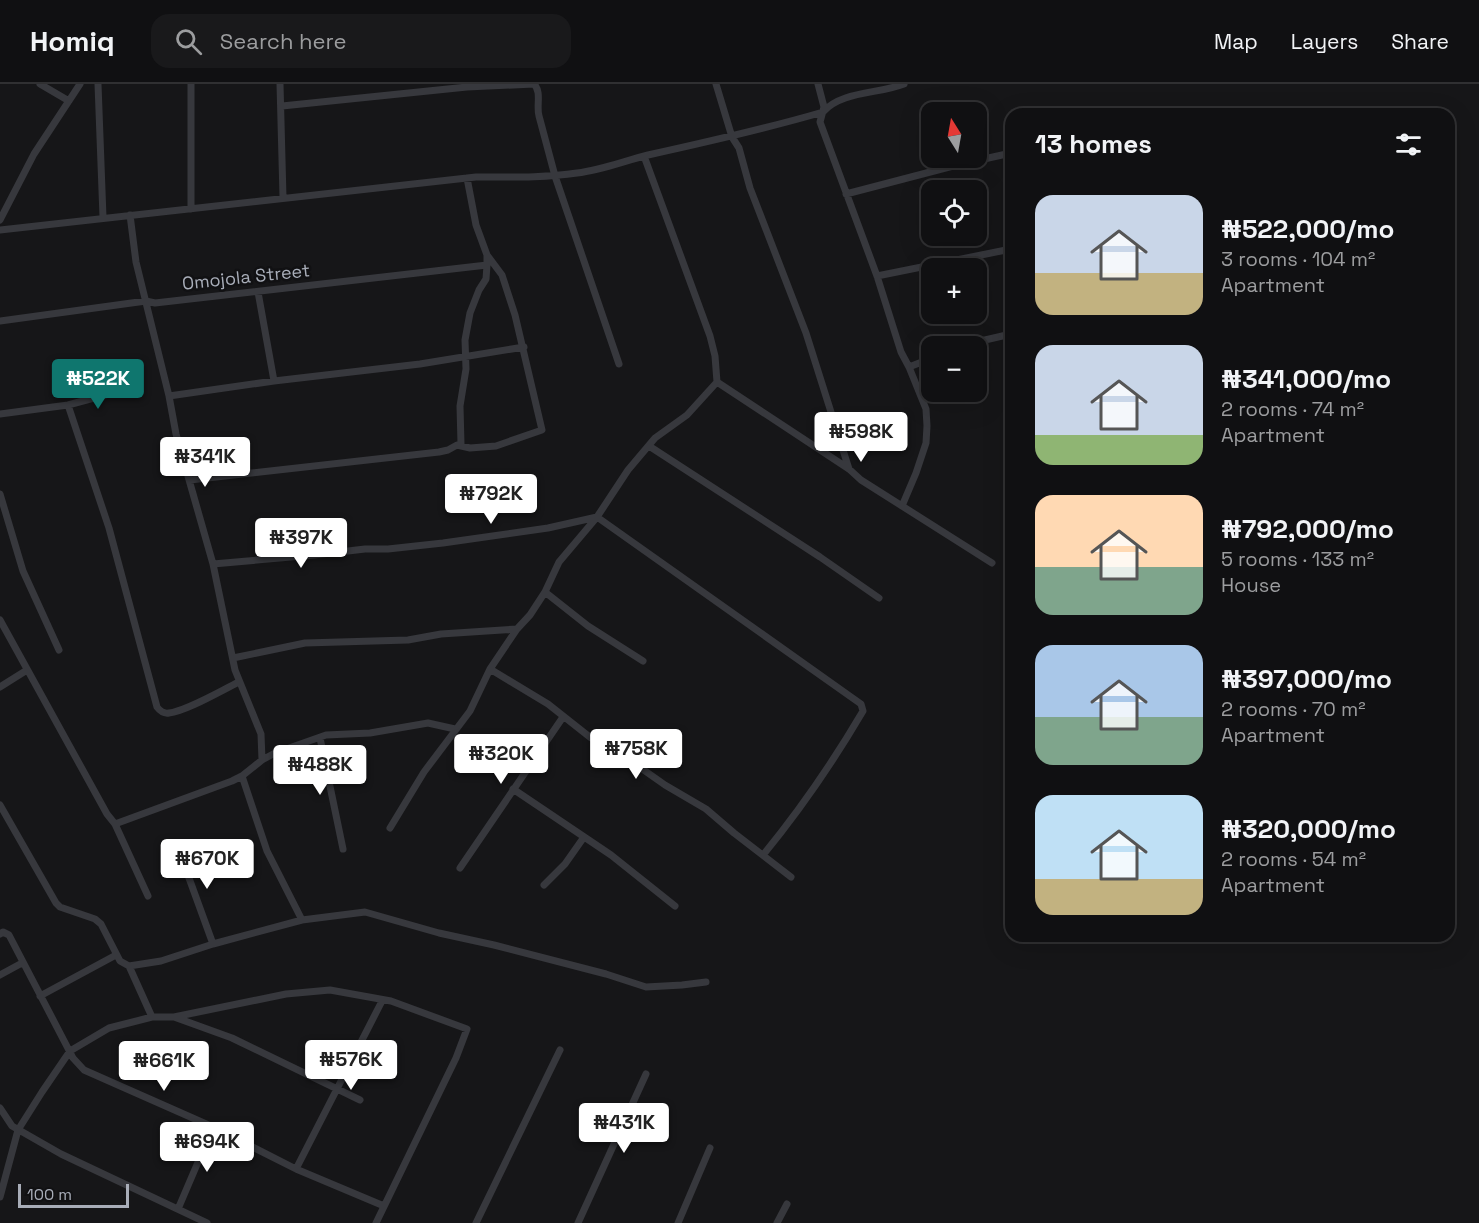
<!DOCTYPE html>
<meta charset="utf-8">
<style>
body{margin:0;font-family:"Space Grotesk",sans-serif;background:#19191b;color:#f1f3f6;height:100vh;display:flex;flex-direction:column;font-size:22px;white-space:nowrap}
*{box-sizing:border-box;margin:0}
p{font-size:20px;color:#9c9d9f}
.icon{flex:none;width:33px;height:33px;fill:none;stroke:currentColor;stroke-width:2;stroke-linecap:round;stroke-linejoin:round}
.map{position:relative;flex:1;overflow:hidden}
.panel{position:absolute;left:1005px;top:24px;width:450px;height:834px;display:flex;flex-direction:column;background:#101012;border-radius:18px;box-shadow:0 6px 24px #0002,0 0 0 2px #303032}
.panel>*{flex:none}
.needle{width:39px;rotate:349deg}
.fabs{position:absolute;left:921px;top:18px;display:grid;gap:12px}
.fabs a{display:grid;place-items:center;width:66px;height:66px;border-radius:12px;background:#101012;box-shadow:0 6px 24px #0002,0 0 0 2px #303032;font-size:30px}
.scale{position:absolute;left:18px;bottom:15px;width:111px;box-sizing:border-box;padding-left:6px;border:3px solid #a8adb8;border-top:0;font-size:16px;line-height:21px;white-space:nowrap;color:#a8adb8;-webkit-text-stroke:4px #111113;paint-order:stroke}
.price{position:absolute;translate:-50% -51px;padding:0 14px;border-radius:6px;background:#fff;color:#222;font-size:20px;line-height:39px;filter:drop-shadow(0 2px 3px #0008)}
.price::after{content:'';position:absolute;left:50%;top:36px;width:18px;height:14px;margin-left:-9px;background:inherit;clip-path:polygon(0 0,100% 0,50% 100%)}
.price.on{background:#0f766e;color:#fff}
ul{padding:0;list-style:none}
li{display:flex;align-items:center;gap:18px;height:150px;padding:0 30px}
li span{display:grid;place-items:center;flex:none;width:168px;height:120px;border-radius:18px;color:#555}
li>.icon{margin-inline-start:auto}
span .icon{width:72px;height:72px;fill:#fffc;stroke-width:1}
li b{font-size:26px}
h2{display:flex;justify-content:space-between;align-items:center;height:72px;padding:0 30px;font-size:26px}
header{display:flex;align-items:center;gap:36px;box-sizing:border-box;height:84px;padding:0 30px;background:#101012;border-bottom:2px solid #303032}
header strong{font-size:28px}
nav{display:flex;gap:33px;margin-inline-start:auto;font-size:21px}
.search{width:420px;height:54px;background:#19191b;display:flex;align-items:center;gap:15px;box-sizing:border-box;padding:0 21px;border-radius:18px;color:#9c9d9f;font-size:22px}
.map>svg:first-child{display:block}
</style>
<header>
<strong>Homiq</strong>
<div class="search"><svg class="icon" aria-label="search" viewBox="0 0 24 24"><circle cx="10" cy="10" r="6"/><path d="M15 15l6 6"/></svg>Search here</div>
<nav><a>Map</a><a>Layers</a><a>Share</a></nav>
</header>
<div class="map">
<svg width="1479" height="1139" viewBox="0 0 1479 1139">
<rect width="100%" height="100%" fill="#161618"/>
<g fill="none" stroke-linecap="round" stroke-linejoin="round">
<path stroke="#37383d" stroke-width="7" d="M40,0l29,17
M98,0l5,133
M191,0v125
M280,0l3,113
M534,0c8,8 2,22 5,32l16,60 64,188
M716,0l16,53 7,11 11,40 56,145 43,136
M818,0l6,23 -4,15 57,154 24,76 8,15 17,42 1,17 -1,17 -10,30 -14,33
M282,22l185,-19 67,-3
M846,110l111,-29 54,-12
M130,131l6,47 33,134 7,38 37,130 22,106 26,64 1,26
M0,136l34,-66 46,-70
M0,146l476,-53c34,0 68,1 101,-4 25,-3 47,-12 71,-18 59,-13 117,-26 175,-43 18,-21 56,-18 81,-28
M877,192l134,-27
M258,208l16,89
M0,237l146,-20 9,2 332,-38v-10
M959,262l52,-12
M909,283l23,-9
M717,298l132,87 12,11 131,83
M169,312l105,-15 146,-17 104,-17
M68,321l41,123 48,179c3,4 6,7 12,6 18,-2 53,-23 70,-31
M0,330l68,-9 52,-14
M461,360l-1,-38 6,-37 -1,-29 5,-27 9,-23 7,-11 1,-14
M649,362l171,111 59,41
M190,396l249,-28 9,-2 9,-5 13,3 26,-2 46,-16 -27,-115 -13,-40 -15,-20 -11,-30 -9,-47
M0,410l23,77 36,79
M213,480l101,-9 51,-6h23l55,-6 105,-15 49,-11 264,187 2,7c-30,51 -63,99 -100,144
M545,508l43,34 55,35
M0,536l107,194 8,10 33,72
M233,574l72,-15 103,-3 33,-6 76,-5
M490,585l58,35 43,34 13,4 61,43 41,24 28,24 57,44
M0,603l27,-17
M320,654l23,111
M242,692l25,75 35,69
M513,705l98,66 64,51
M0,721l56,98 4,4 35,12 6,5 19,37 9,5 23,51
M115,740l117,-43 10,-5 20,-16 13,-7 51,-18 44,-2 58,-10 27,6
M390,744l34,-56 46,-61 20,-42 27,-40 13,-14 15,-23 14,-30 38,-45 31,-47 27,-32 32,-23 30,-33 -2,-26 -5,-20 -66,-180
M177,761l36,99
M460,784l103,-151
M544,801l21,-21 19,-27
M0,850l3,-2 6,3 64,123 11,12 129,57 83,42 88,37
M129,882l32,-5 52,-17 89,-24 63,-8 74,21 55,12 112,29 40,13 36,-2 24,-3
M0,891l22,-12
M40,912l76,-41
M174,933l58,21 128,62
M0,1024l12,18 49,28 146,69
M296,1085l86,-168
M0,1113l18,-67 24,-38 28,-41 39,-23 43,-11h22l112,-23 44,-4 61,11 76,28 -11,29 -80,165
M178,1125l35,-82
M476,1139l84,-173
M578,1139l68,-149
M678,1139l32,-75
M777,1139l10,-19"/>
</g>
<g text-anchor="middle" stroke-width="5" stroke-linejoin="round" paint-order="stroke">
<g font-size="18" fill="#a8adb8" stroke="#111113">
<text transform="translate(246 193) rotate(-6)" y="6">Omojola Street</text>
</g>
</g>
</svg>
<div class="fabs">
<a><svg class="needle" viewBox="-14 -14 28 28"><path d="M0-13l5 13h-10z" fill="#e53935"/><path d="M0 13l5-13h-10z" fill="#9c9d9f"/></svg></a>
<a><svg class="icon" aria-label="locate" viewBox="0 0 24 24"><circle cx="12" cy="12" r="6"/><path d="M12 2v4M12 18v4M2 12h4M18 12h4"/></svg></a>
<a>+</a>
<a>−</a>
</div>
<div class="scale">100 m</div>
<b class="price on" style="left:98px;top:326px">₦522K</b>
<b class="price" style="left:861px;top:379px">₦598K</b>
<b class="price" style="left:205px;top:404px">₦341K</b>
<b class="price" style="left:491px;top:441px">₦792K</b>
<b class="price" style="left:301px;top:485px">₦397K</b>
<b class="price" style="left:636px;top:696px">₦758K</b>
<b class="price" style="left:501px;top:701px">₦320K</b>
<b class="price" style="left:320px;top:712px">₦488K</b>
<b class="price" style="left:207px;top:806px">₦670K</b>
<b class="price" style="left:351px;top:1007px">₦576K</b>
<b class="price" style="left:164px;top:1008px">₦661K</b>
<b class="price" style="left:624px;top:1070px">₦431K</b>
<b class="price" style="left:207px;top:1089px">₦694K</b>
<section class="panel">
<h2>13 homes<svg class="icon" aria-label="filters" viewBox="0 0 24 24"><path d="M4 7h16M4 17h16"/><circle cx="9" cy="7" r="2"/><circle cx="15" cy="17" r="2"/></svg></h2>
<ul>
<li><span style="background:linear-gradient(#c9d6e8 65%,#c2b280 0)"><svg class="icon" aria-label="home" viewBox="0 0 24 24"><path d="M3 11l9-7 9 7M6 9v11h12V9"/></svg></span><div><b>₦522,000/mo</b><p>3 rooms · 104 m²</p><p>Apartment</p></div></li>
<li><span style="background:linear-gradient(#c9d6e8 75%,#8fb573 0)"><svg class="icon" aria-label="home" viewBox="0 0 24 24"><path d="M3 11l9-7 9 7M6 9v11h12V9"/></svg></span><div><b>₦341,000/mo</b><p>2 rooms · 74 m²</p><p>Apartment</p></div></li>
<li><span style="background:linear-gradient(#ffd9b3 60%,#7fa58c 0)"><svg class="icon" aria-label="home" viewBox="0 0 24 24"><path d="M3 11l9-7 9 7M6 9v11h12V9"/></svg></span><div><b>₦792,000/mo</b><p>5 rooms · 133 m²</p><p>House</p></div></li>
<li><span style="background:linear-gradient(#a9c7e8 60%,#7fa58c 0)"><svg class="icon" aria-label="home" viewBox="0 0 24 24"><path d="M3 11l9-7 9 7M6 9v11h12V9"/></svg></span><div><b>₦397,000/mo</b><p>2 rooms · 70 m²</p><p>Apartment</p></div></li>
<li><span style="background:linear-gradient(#bfe0f5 70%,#c2b280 0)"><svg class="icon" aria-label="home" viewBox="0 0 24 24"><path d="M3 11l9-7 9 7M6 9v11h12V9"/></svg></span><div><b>₦320,000/mo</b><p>2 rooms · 54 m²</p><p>Apartment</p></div></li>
</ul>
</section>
</div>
